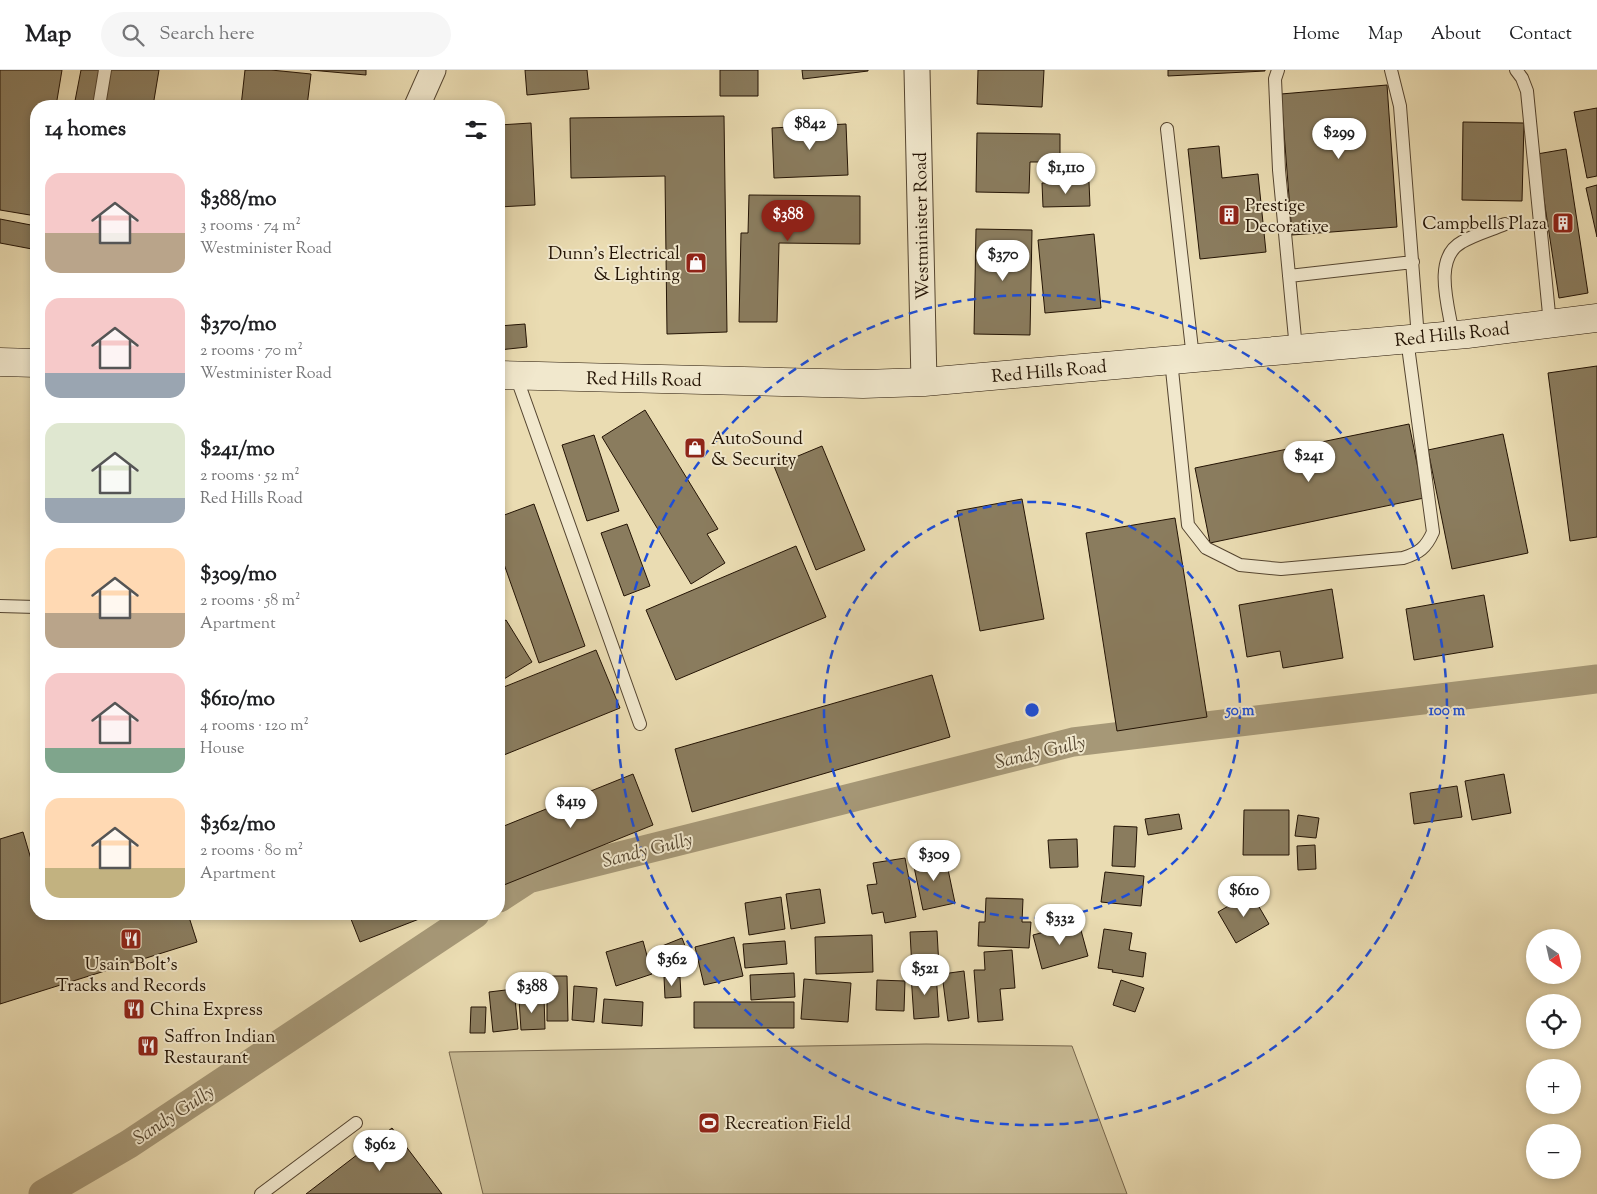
<!DOCTYPE html>
<meta charset="utf-8">
<style>
body{margin:0;font-family:"Sorts Mill Goudy",serif;background:#f6f6f6;color:#202124;height:100vh;display:flex;flex-direction:column;font-size:19px;white-space:nowrap}
*{box-sizing:border-box;margin:0}
p{font-size:16px;color:#757577}
.icon{flex:none;width:28px;height:28px;fill:none;stroke:currentColor;stroke-width:2;stroke-linecap:round;stroke-linejoin:round}
.map{position:relative;flex:1;overflow:hidden}
.side{position:absolute;left:30px;top:30px;width:475px;height:820px;display:flex;flex-direction:column;background:#fff;border-radius:20px;box-shadow:0 2px 8px #0003}
.side>*{flex:none}
.needle{width:32px;rotate:146deg}
.fabs{position:absolute;left:1526px;top:859px;display:grid;gap:10px}
.fabs a{display:grid;place-items:center;width:55px;height:55px;border-radius:50%;background:#fff;box-shadow:0 2px 8px #0003;font-size:25px}
.price{position:absolute;translate:-50% -42px;padding:0 11px;border-radius:18px;background:#fff;color:#222;font-size:16px;line-height:32px;filter:drop-shadow(0 1px 2px #0008)}
.price::after{content:'';position:absolute;left:50%;top:30px;width:15px;height:11px;margin-left:-8px;background:inherit;clip-path:polygon(0 0,100% 0,50% 100%)}
.price.active{background:#8f2418;color:#fff}
ul{padding:0;list-style:none}
li{display:flex;align-items:center;gap:15px;height:125px;padding:0 15px}
li span{display:grid;place-items:center;flex:none;width:140px;height:100px;border-radius:15px;color:#555}
li>.icon{margin-inline-start:auto}
span .icon{width:60px;height:60px;fill:#fffc;stroke-width:1}
li b{font-size:21px}
h2{display:flex;justify-content:space-between;align-items:center;height:60px;padding:0 15px;font-size:21px}
header{display:flex;align-items:center;gap:30px;box-sizing:border-box;height:70px;padding:0 25px;background:#fff;border-bottom:1px solid #e0e0e0}
header strong{font-size:24px}
nav{display:flex;gap:28px;margin-inline-start:auto;font-size:18px}
.search{width:350px;height:45px;background:#f6f6f6;display:flex;align-items:center;gap:12px;box-sizing:border-box;padding:0 18px;border-radius:28px;color:#757577;font-size:19px}
.map>svg:first-child{display:block}
</style>
<header>
<strong>Map</strong>
<div class="search"><svg class="icon" aria-label="search" viewBox="0 0 24 24"><circle cx="10" cy="10" r="6"/><path d="M15 15l6 6"/></svg>Search here</div>
<nav><a>Home</a><a>Map</a><a>About</a><a>Contact</a></nav>
</header>
<div class="map">
<svg width="1597" height="1124" viewBox="0 0 1597 1124">
<rect width="100%" height="100%" fill="#eadcb2"/>
<filter id="stains"><feTurbulence type="fractalNoise" baseFrequency=".004" numOctaves="4"/><feColorMatrix values="0 0 0 0 .2 0 0 0 0 .09 0 0 0 0 .02 0 0 0 .5 -.17"/></filter>
<radialGradient id="worn" r=".72"><stop offset=".6" stop-color="#630" stop-opacity="0"/><stop offset="1" stop-color="#630" stop-opacity=".3"/></radialGradient>
<path fill="#c8ba94" stroke="#76664c" d="M926,974l146,2 55,148h-644l-34,-142z"/>
<g fill="none" stroke-linecap="round" stroke-linejoin="round">
<path stroke="#a69877" stroke-width="29" d="M499,828l29,-19 545,-137 524,-63
M43,1124l86,-50 346,-230"/>
</g>
<path fill="#8a7c5e" stroke="#231304" d="M0,0h62l-6,36h-20v110l-36,-6z
M81,0h78l-6,36h-79z
M245,0h26l40,4 -4,32h-66z
M310,0h56v5z
M525,0h62l2,19 -62,6z
M720,0h38v26h-38z
M802,0h66v1l-65,8z
M978,0h66l-2,37 -65,-3z
M1168,0h97v1l-97,5z
M1387,15l10,142 -105,8 -11,-141z
M1597,38v68l-10,2 -13,-66z
M724,46l3,216 -60,2 -2,-158 -94,2 -1,-60z
M1463,52l61,1 -2,78 -60,-1z
M531,53l4,82 -36,2v-82z
M846,54l2,51 -74,3 -2,-50z
M977,63l83,1v28h-30l-1,31 -53,-1z
M1219,76l3,32 36,-4 8,78 -66,7 -12,-110z
M1566,79l22,144 -29,5 -22,-144z
M1089,112l1,24 -47,1 -1,-24z
M1597,115v52l-11,-49z
M749,125l111,1v48l-81,-1 -2,79h-38l2,-89h7z
M0,149l36,7 -4,23 -32,-6z
M976,159l56,1 -2,105 -56,-1z
M1094,164l7,74 -56,5 -7,-73z
M525,254l2,23 -28,3v-24z
M1597,296v171l-27,4 -22,-168z
M645,340l73,119 -11,5 18,29 -34,21 -89,-147z
M1409,354l15,74 -214,45 -15,-75z
M1503,364l25,119 -76,16 -24,-119z
M594,365l25,76 -32,10 -25,-76z
M822,376l43,104 -49,20 -42,-104z
M1022,429l22,120 -64,12 -23,-120z
M534,434l51,142 -46,17 -40,-113v-33z
M1175,448l32,199 -90,14 -31,-198z
M627,454l23,62 -26,10 -23,-63z
M796,476l30,71 -150,63 -30,-70z
M1332,519l11,69 -60,10 -3,-17 -33,6 -8,-52z
M1484,525l9,52 -79,13 -8,-51z
M506,550l26,42 -33,20v-58z
M596,580l24,58 -121,49v-68z
M932,605l18,62 -258,75 -17,-63z
M633,704l20,51 -154,62v-59z
M1504,704l7,39 -39,7 -7,-39z
M1457,716l5,31 -48,7 -4,-31z
M1244,740h45v45h-46z
M1179,744l3,15 -34,6 -3,-16z
M1298,745l21,3 -3,20 -21,-2z
M1114,756l23,1 -2,40 -23,-1z
M23,762l8,27 5,-2v57h152l9,28 -197,62v-165z
M1077,769l1,28 -28,1 -2,-28z
M1315,775l1,24 -18,1 -1,-24z
M945,785l10,48 -32,7 -10,-48z
M905,788l11,59 -31,6 -2,-11 -11,2 -5,-29 10,-1 -4,-21z
M1105,802l39,4 -3,30 -40,-4z
M820,819l5,34 -34,6 -5,-35z
M1251,823l18,31 -33,19 -18,-31z
M781,827l4,32 -36,6 -4,-32z
M986,828l37,1 -1,23h9l-2,26 -51,-2 1,-24h6z
M349,844h83l-72,28z
M1079,853l9,33 -46,13 -9,-34z
M1104,859l28,4 -3,17 17,3 -3,24 -31,-5 1,-2 -15,-2z
M937,861l2,36 -27,2 -2,-37z
M872,865l1,37 -57,2 -1,-37z
M734,867l9,39 -39,9 -9,-38z
M682,868l9,23 -30,12 -9,-23z
M643,871l9,33 -36,12 -10,-34z
M785,871l2,23 -42,4 -2,-24z
M1012,880l3,38 -15,1 3,31 -25,2 -4,-52h11l-1,-18z
M964,901l5,47 -21,3 -6,-47z
M794,903l1,24 -44,3 -1,-25z
M936,903l3,44 -25,2 -3,-44z
M547,906h20l1,45h-21z
M664,907h16l1,20 -16,1z
M804,909l47,4 -3,39 -47,-3z
M877,910l28,1 -1,30 -28,-1z
M1121,910l23,8 -9,24 -22,-7z
M574,916l23,2 -3,34 -22,-2z
M514,919l4,40 -25,3 -4,-40z
M544,927l1,32 -24,1 -2,-31z
M604,929l39,3 -1,24 -40,-3z
M694,932h100v26h-100z
M471,937h15l-1,26h-15z
M392,1058l50,66h-136z"/>
<g fill="none" stroke-linecap="round" stroke-linejoin="round">
<g stroke="#554530" stroke-width="14">
<path id="service" d="M1278,0l-3,9 4,91 17,179
M1391,0l9,36 18,232
M1516,0l6,8 5,13 23,233
M99,36l6,-36
M1167,59l26,229
M1289,206l124,-14
M1453,265c-4,-27 -21,-77 9,-93 14,-8 29,-12 43,-18
M1171,290l17,165 18,23 34,17 41,4 122,-11c16,-5 23,-10 30,-26l-26,-193
M516,306l124,348
M0,536l36,1
M261,1124l95,-71"/>
</g>
<g stroke="#554530" stroke-width="27">
<path id="minor" d="M917,0l7,312
M417,36l16,-36"/>
</g>
<g stroke="#231304" stroke-width="29">
<path id="secondary" d="M0,292l36,1
M499,305l364,9 61,-2 543,-48 130,-16"/>
</g>
<use href="#service" stroke="#f1e8cd" stroke-width="12"/>
<use href="#minor" stroke="#f1e8cd" stroke-width="25"/>
<use href="#secondary" stroke="#f1e8cd" stroke-width="28"/>
</g>
<g fill="none" stroke="#1d4ed8" stroke-width="2.5" stroke-dasharray="9 6">
<circle cx="1032" cy="640" r="208"/>
<circle cx="1032" cy="640" r="415"/>
</g>
<defs>
<g id="building-square" transform="scale(1.125)"><rect x="-9" y="-9" width="18" height="18" rx="4" fill="#8f2418" stroke="#f1e8cd"/><path d="M-4-6H4V6H1V3H-1V6H-4ZM-2.5-4.3h1.7v1.8h-1.7ZM.8-4.3h1.7v1.8H.8ZM-2.5-1h1.7V.8h-1.7ZM.8-1h1.7V.8H.8Z" fill="#fff"/></g>
<g id="shop-square" transform="scale(1.125)"><rect x="-9" y="-9" width="18" height="18" rx="4" fill="#8f2418" stroke="#f1e8cd"/><path d="M-5-2.5h2.3a2.7 3.5 0 0 1 5.4 0H5L5.5 6h-11ZM-1.5-2.5h3a1.5 2.3 0 0 0-3 0Z" fill="#fff"/></g>
<g id="restaurant-square" transform="scale(1.125)"><rect x="-9" y="-9" width="18" height="18" rx="4" fill="#8f2418" stroke="#f1e8cd"/><path d="M-5-6h1v4h1v-4h1v4h1v-4h1v5L-1.5 .5V6h-2V.5L-5-1ZM5-6V6H3V1.5H1.5Q1.5-4 5-6Z" fill="#fff"/></g>
<g id="stadium-square" transform="scale(1.125)"><rect x="-9" y="-9" width="18" height="18" rx="4" fill="#8f2418" stroke="#f1e8cd"/><path d="M0-5a6.5 5 0 1 0 0 10a6.5 5 0 1 0 0-10ZM-3.5-1.8h7v3.6h-7Z" fill="#fff"/></g>
</defs>
<g fill-rule="evenodd">
<use href="#building-square" x="1229" y="145"/>
<use href="#building-square" x="1563" y="153"/>
<use href="#shop-square" x="696" y="193"/>
<use href="#shop-square" x="695" y="378"/>
<use href="#restaurant-square" x="131" y="869"/>
<use href="#restaurant-square" x="134" y="939"/>
<use href="#restaurant-square" x="148" y="976"/>
<use href="#stadium-square" x="709" y="1053"/>
</g>
<g text-anchor="middle" stroke-width="4" stroke-linejoin="round" paint-order="stroke">
<g font-size="18" fill="#231304" stroke="#f1e8cd" text-anchor="start">
<text x="1245" y="141">Prestige<tspan x="1245" dy="21">Decorative</tspan></text>
<text x="1547" y="159" text-anchor="end">Campbells Plaza</text>
<text x="680" y="189" text-anchor="end">Dunn's Electrical<tspan x="680" dy="21">&amp; Lighting</tspan></text>
<text x="711" y="374">AutoSound<tspan x="711" dy="21">&amp; Security</tspan></text>
<text x="131" y="900" text-anchor="middle">Usain Bolt's<tspan x="131" dy="21">Tracks and Records</tspan></text>
<text x="150" y="945">China Express</text>
<text x="164" y="972">Saffron Indian<tspan x="164" dy="21">Restaurant</tspan></text>
<text x="725" y="1059">Recreation Field</text>
</g>
<g font-size="18" fill="#231304" stroke="#f1e8cd">
<text transform="translate(921 156) rotate(-91)" y="6">Westminister Road</text>
<text transform="translate(1452 264) rotate(-6)" y="6">Red Hills Road</text>
<text transform="translate(1049 301) rotate(-5)" y="6">Red Hills Road</text>
<text transform="translate(644 309) rotate(1)" y="6">Red Hills Road</text>
</g>
<g font-size="19" font-style="italic" fill="#574832" stroke="#f1e8cd">
<text transform="translate(1040 681) rotate(-13)" y="7">Sandy Gully</text>
<text transform="translate(647 779) rotate(-14)" y="7">Sandy Gully</text>
<text transform="translate(173 1044) rotate(-33)" y="7">Sandy Gully</text>
</g>
</g>
<circle cx="1032" cy="640" r="8" fill="#1d4ed8" stroke="#f1e8cd" stroke-width="2.5"/>
<g font-size="15" text-anchor="middle" font-weight="bold" fill="#1d4ed8" stroke="#f1e8cd" stroke-width="4" stroke-linejoin="round" paint-order="stroke">
<text x="1240" y="645">50 m</text>
<text x="1447" y="645">100 m</text>
</g>
<rect width="100%" height="100%" filter="url(#stains)"/>
<rect width="100%" height="100%" fill="url(#worn)"/>
</svg>
<div class="fabs">
<a><svg class="needle" viewBox="-14 -14 28 28"><path d="M0-13l5 13h-10z" fill="#e53935"/><path d="M0 13l5-13h-10z" fill="#757577"/></svg></a>
<a><svg class="icon" aria-label="locate" viewBox="0 0 24 24"><circle cx="12" cy="12" r="6"/><path d="M12 2v4M12 18v4M2 12h4M18 12h4"/></svg></a>
<a>+</a>
<a>−</a>
</div>
<b class="price" style="left:810px;top:81px">$842</b>
<b class="price" style="left:1339px;top:90px">$299</b>
<b class="price" style="left:1066px;top:125px">$1,110</b>
<b class="price active" style="left:788px;top:172px">$388</b>
<b class="price" style="left:1003px;top:212px">$370</b>
<b class="price" style="left:1309px;top:413px">$241</b>
<b class="price" style="left:571px;top:759px">$419</b>
<b class="price" style="left:934px;top:812px">$309</b>
<b class="price" style="left:1244px;top:848px">$610</b>
<b class="price" style="left:1060px;top:876px">$332</b>
<b class="price" style="left:672px;top:917px">$362</b>
<b class="price" style="left:925px;top:926px">$521</b>
<b class="price" style="left:532px;top:944px">$388</b>
<b class="price" style="left:380px;top:1102px">$962</b>
<section class="side">
<h2>14 homes<svg class="icon" aria-label="filters" viewBox="0 0 24 24"><path d="M4 7h16M4 17h16"/><circle cx="9" cy="7" r="2"/><circle cx="15" cy="17" r="2"/></svg></h2>
<ul>
<li><span style="background:linear-gradient(#f6c9c9 60%,#b9a48a 0)"><svg class="icon" aria-label="home" viewBox="0 0 24 24"><path d="M3 11l9-7 9 7M6 9v11h12V9"/></svg></span><div><b>$388/mo</b><p>3 rooms · 74 m²</p><p>Westminister Road</p></div></li>
<li><span style="background:linear-gradient(#f6c9c9 75%,#9aa5b1 0)"><svg class="icon" aria-label="home" viewBox="0 0 24 24"><path d="M3 11l9-7 9 7M6 9v11h12V9"/></svg></span><div><b>$370/mo</b><p>2 rooms · 70 m²</p><p>Westminister Road</p></div></li>
<li><span style="background:linear-gradient(#dfe7d0 75%,#9aa5b1 0)"><svg class="icon" aria-label="home" viewBox="0 0 24 24"><path d="M3 11l9-7 9 7M6 9v11h12V9"/></svg></span><div><b>$241/mo</b><p>2 rooms · 52 m²</p><p>Red Hills Road</p></div></li>
<li><span style="background:linear-gradient(#ffd9b3 65%,#b9a48a 0)"><svg class="icon" aria-label="home" viewBox="0 0 24 24"><path d="M3 11l9-7 9 7M6 9v11h12V9"/></svg></span><div><b>$309/mo</b><p>2 rooms · 58 m²</p><p>Apartment</p></div></li>
<li><span style="background:linear-gradient(#f6c9c9 75%,#7fa58c 0)"><svg class="icon" aria-label="home" viewBox="0 0 24 24"><path d="M3 11l9-7 9 7M6 9v11h12V9"/></svg></span><div><b>$610/mo</b><p>4 rooms · 120 m²</p><p>House</p></div></li>
<li><span style="background:linear-gradient(#ffd9b3 70%,#c2b280 0)"><svg class="icon" aria-label="home" viewBox="0 0 24 24"><path d="M3 11l9-7 9 7M6 9v11h12V9"/></svg></span><div><b>$362/mo</b><p>2 rooms · 80 m²</p><p>Apartment</p></div></li>
</ul>
</section>
</div>
